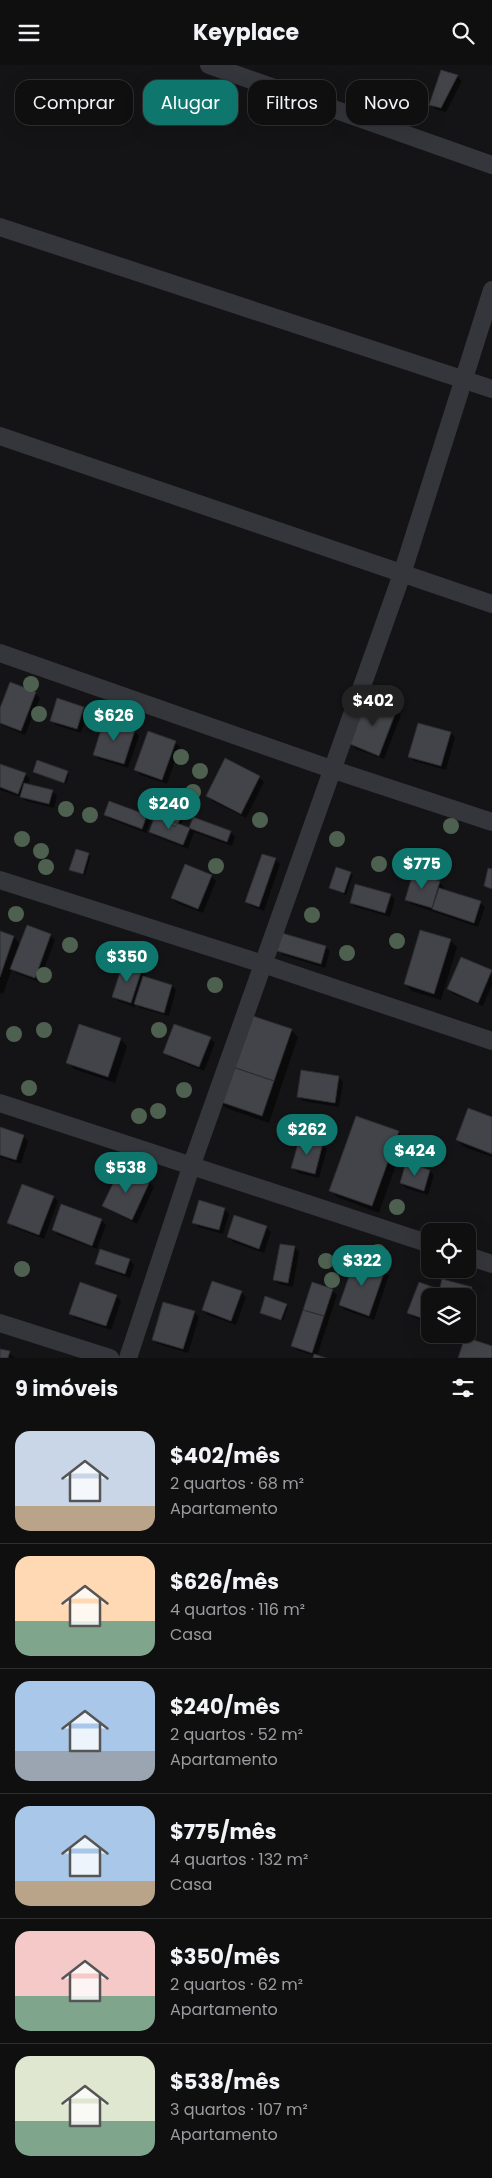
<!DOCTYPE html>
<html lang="pt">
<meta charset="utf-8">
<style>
body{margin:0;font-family:Poppins,sans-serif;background:#1d1d1e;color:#f1f3f6;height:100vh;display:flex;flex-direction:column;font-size:19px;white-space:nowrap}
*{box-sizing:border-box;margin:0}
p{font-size:16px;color:#9b9c9f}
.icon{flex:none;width:28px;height:28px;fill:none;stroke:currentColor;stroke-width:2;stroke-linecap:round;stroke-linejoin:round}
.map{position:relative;height:1293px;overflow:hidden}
.panel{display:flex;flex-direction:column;background:#0f0f10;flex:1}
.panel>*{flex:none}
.banner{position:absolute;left:15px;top:15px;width:462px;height:45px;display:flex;gap:10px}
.buttons{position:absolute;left:421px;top:1158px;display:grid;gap:10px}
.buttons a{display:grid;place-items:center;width:55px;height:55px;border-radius:10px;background:#0f0f10;box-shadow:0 5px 20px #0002,0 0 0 1px #2f2f30;font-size:25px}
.price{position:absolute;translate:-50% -42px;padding:0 11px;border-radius:18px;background:#0f766e;color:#fff;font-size:16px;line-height:32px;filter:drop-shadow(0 1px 2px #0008)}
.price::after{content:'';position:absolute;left:50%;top:30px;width:15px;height:11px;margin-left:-8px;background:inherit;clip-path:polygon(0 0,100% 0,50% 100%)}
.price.active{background:#222;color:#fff}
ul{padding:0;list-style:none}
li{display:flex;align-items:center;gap:15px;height:125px;padding:0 15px}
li+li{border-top:1px solid #2f2f30}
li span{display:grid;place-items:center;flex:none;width:140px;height:100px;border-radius:15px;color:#555}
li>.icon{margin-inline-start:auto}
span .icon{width:60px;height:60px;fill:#fffc;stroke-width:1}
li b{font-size:21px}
h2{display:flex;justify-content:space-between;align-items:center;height:60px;padding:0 15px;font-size:21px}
.tag{padding:0 18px;border-radius:15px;background:#0f0f10;box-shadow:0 5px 20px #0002,0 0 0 1px #2f2f30;font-size:18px;line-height:45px}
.tag.active{background:#0f766e;color:#fff}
header{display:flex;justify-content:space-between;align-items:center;height:65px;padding:0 15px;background:#0f0f10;font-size:22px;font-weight:700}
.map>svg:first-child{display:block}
</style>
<header><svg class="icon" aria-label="menu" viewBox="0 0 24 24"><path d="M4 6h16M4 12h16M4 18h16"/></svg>Keyplace<svg class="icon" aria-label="search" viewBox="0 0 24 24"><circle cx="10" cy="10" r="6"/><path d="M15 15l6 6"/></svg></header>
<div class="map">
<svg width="492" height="1293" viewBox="0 0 492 1293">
<rect width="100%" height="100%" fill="#141416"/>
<path fill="#0007" d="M442,6l15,5 5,5 -16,31 -11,-3 -4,-5z
M35,628l5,5 -15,37 -25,-11v-13z
M83,643l5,5 -7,20 -25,-8 -4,-5z
M396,645l5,5 -17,44 -28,-10 -5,-5z
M134,666l5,5 -11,32 -29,-9 -5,-5z
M450,668l5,4 -9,33 -32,-9 -4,-4z
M175,677l5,5 -13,37 -27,-9 -4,-5z
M0,700l25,9 5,5 -2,6 24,6 5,5 -3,12 -28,-7 -3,-3 -23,-8z
M34,706l33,2 2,2 -3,9z
M259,712l5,5 -18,36 -34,-17 -4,-5z
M105,750l41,1 5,4 -5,13 -36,-14z
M183,750l2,2 -5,9 10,3 4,-10 36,13 5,5 -3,9 -38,-14 -6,17 -33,-13 -5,-4z
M76,785l15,6 -6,19 -14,-5z
M275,795l5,4 -16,47 -13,-5 -5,-4z
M337,804l16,6 -7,20 -16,-7z
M211,811l5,5 -13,32 -26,-10 -5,-5z
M439,817l5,5 -1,3 37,12 5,5 -7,20 -67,-23 -4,-5z
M390,830l5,4 -5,18 -34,-10 -5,-4z
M0,868l14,4 7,8 29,-10 5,5 -16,42 -23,-9 -4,-4 -9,25 -3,-1z
M450,875l7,7 -16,53 -29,-9 -7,-7z
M325,882l5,4 -5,17 -42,-13 -5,-4z
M141,905l5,4 -1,4 27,8 4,4 -7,26 -29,-8 -4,-4 -1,3 -17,-6 -4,-5z
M491,906l1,14 -9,21 -30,-12 -5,-5z
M291,965l7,7 -29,86 -43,-15 -7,-7z
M120,974l7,7 -12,37 -41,-14 -6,-7z
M210,974l5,4 -11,28 -35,-14 -4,-4z
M338,1012l5,5 -4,25 -36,-6 -5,-5z
M492,1054v38l-28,-10 -7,-7z
M0,1064l23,7 5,5 -7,23 -21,-7z
M398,1067l7,7 -26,74 -42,-16 -7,-7z
M322,1079l5,5 -8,29 -21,-5 -5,-5z
M430,1106l4,4 -6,20 -22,-7 -5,-5z
M149,1117l5,5 -17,37 -28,-14 -5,-4z
M53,1132l5,4 -14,38 -31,-12 -4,-5z
M200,1137l25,7 4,5 -6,20 -25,-7 -4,-5z
M101,1155l5,5 -9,24 -39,-14 -5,-5z
M266,1162l5,5 -7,21 -31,-11 -5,-5z
M294,1182l5,5 -6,35 -14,-3 -5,-4z
M101,1185l29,10 4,5 -4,13 -29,-10 -5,-5z
M384,1206l5,4 -15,45 -29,-10 -4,-5z
M443,1216l29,7 4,5 -8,30v-27h-38v28l-17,-7 -5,-5 11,-29 21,10z
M332,1225l5,5 -20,61 5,2h-8l1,-2 -18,-6 -4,-4z
M241,1227l5,5 -10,28 -28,-10 -5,-5z
M116,1231l5,5 -10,29 -36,-12 -4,-5z
M286,1240l2,2 -5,14 -22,-8z
M194,1247l5,5 -11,36 -30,-9 -5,-4z
M0,1285l9,3 6,5h-15z"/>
<path fill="#434449" stroke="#2e2e32" d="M441,5l17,5 -17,33 -12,-3z
M10,617l26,10 -15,39 -21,-8v-15z
M57,633l27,9 -7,22 -27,-8z
M367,633l30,11 -18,47 -29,-12z
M104,655l31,10 -11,34 -31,-9z
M418,658l33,9 -10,34 -33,-9z
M148,666l28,10 -14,39 -28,-10z
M225,693l35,18 -19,38 -35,-18z
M37,695l31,11 -4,12 -31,-11z
M0,699l26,9 -8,21 -18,-7z
M24,718l29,7 -4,14 -29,-7z
M109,736l38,14 -5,14 -38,-14z
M163,736l21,13 -9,13 -20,-12z
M155,750l35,13 -7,17 -34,-13z
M193,752l38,14 -4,11 -38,-14z
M76,784l13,4 -6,21 -14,-4z
M262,789l14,4 -17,49 -14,-5z
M185,799l27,11 -14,34 -27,-11z
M336,802l15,5 -7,21 -15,-5z
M488,803l4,1v20l-8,-3z
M413,808l27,8 -8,27 -27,-8z
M355,819l36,10 -6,19 -35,-10z
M439,823l42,13 -7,22 -42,-14z
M27,860l24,9 -16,44 -25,-9z
M420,865l31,9 -17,55 -30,-10z
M0,866l14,5 -14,41z
M282,868l44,13 -5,18 -44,-13z
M461,892l31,13 -14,33 -31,-14z
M123,898l19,6 -11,34 -19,-6z
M143,911l29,9 -8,28 -30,-9z
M247,949l45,15 -18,52 -44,-15z
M79,959l42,14 -13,39 -42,-14z
M174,959l37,13 -12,30 -36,-14z
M230,1001l44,15 -12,35 -44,-15z
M301,1005l38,6 -4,27 -38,-6z
M468,1043l24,9v37l-36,-14z
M356,1051l43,15 -27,75 -43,-15z
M0,1062l24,8 -8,25 -16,-5z
M300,1072l23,6 -8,31 -24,-6z
M406,1097l24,8 -6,21 -24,-8z
M121,1102l29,14 -18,39 -30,-14z
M22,1119l32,12 -15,39 -32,-12z
M199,1135l26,8 -6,22 -27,-7z
M61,1139l41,15 -10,27 -40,-16z
M234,1150l33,11 -8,23 -32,-12z
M280,1179l15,2 -7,37 -15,-3z
M100,1184l30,10 -5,15 -30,-10z
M355,1194l30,11 -16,46 -30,-11z
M442,1214l30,8 -4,19v-10h-30z
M212,1216l30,10 -11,30 -29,-11z
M80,1217l37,13 -11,31 -37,-12z
M312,1217l21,7 -9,27 -21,-6z
M419,1217l19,7 -2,7h-6v16l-3,8 -20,-7z
M265,1231l22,8 -6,16 -21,-7z
M163,1237l32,9 -12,38 -31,-9z
M303,1245l21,6 -12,37 -21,-7z
M465,1272l27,9v12h-34z
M0,1284l10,2 -2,7h-8z
M314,1289l12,4h-13z"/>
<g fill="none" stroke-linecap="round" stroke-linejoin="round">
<path stroke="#35363b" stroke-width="18" d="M209,0l283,100
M0,162l492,162
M0,371l492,168
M0,588l334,117 158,52
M0,815l263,84 229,77
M0,1038l430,141
M468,1191l24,8
M0,1258l110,35
M128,1293l64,-194 210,-590 90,-284"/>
</g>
<g fill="#4e6150">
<circle cx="31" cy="619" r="8"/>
<circle cx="39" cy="649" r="8"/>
<circle cx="181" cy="692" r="8"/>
<circle cx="200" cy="706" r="8"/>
<circle cx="193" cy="727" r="8"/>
<circle cx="66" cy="744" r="8"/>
<circle cx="90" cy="750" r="8"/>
<circle cx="260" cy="755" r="8"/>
<circle cx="451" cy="761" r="8"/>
<circle cx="22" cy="774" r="8"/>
<circle cx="337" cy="774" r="8"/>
<circle cx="41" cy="786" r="8"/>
<circle cx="379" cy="799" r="8"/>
<circle cx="216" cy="801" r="8"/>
<circle cx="46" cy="802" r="8"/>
<circle cx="16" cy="849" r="8"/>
<circle cx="312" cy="850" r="8"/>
<circle cx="397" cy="876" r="8"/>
<circle cx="70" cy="880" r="8"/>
<circle cx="347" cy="888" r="8"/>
<circle cx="44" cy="910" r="8"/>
<circle cx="215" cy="920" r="8"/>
<circle cx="44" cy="965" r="8"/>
<circle cx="159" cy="965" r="8"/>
<circle cx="14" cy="969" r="8"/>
<circle cx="29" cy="1023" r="8"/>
<circle cx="184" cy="1025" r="8"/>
<circle cx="158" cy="1046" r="8"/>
<circle cx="139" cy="1051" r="8"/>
<circle cx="422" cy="1084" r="8"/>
<circle cx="397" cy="1142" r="8"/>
<circle cx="378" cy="1187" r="8"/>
<circle cx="326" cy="1196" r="8"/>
<circle cx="22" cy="1204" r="8"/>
<circle cx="332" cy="1215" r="8"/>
</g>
</svg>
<div class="buttons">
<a><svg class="icon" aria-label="locate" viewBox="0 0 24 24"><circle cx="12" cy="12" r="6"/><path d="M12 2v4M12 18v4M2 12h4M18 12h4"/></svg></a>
<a><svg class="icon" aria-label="layers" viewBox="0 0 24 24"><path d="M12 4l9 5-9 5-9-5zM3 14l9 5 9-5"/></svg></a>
</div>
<b class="price active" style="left:373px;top:662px">$402</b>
<b class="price" style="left:114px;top:677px">$626</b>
<b class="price" style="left:169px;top:765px">$240</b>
<b class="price" style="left:422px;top:825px">$775</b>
<b class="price" style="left:127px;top:918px">$350</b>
<b class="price" style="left:307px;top:1091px">$262</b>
<b class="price" style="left:415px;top:1112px">$424</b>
<b class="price" style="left:126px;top:1129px">$538</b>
<b class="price" style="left:362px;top:1222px">$322</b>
<div class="banner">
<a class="tag">Comprar</a>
<a class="tag active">Alugar</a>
<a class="tag">Filtros</a>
<a class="tag">Novo</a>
</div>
</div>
<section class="panel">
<h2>9 imóveis<svg class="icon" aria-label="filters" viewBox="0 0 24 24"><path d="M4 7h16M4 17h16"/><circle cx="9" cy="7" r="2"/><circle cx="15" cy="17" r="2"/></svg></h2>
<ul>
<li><span style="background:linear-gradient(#c9d6e8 75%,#b9a48a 0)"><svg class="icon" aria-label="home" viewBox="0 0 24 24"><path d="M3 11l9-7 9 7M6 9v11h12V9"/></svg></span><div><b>$402/mês</b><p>2 quartos · 68 m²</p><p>Apartamento</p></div></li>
<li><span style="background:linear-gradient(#ffd9b3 65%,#7fa58c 0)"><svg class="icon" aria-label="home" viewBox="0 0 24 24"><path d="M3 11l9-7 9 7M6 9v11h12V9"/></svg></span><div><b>$626/mês</b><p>4 quartos · 116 m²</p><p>Casa</p></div></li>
<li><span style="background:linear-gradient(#a9c7e8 70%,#9aa5b1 0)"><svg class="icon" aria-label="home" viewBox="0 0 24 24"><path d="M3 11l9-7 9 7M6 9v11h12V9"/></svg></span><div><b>$240/mês</b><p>2 quartos · 52 m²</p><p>Apartamento</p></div></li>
<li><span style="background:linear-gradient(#a9c7e8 75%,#b9a48a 0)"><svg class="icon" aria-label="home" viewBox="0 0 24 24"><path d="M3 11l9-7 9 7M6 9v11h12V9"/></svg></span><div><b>$775/mês</b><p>4 quartos · 132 m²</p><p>Casa</p></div></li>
<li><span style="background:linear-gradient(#f6c9c9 65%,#7fa58c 0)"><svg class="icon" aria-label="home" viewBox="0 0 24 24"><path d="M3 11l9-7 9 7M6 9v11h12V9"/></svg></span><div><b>$350/mês</b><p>2 quartos · 62 m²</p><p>Apartamento</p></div></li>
<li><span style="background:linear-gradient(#dfe7d0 65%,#7fa58c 0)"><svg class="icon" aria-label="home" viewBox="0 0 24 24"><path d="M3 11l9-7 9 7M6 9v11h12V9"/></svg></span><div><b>$538/mês</b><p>3 quartos · 107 m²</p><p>Apartamento</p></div></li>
</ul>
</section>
